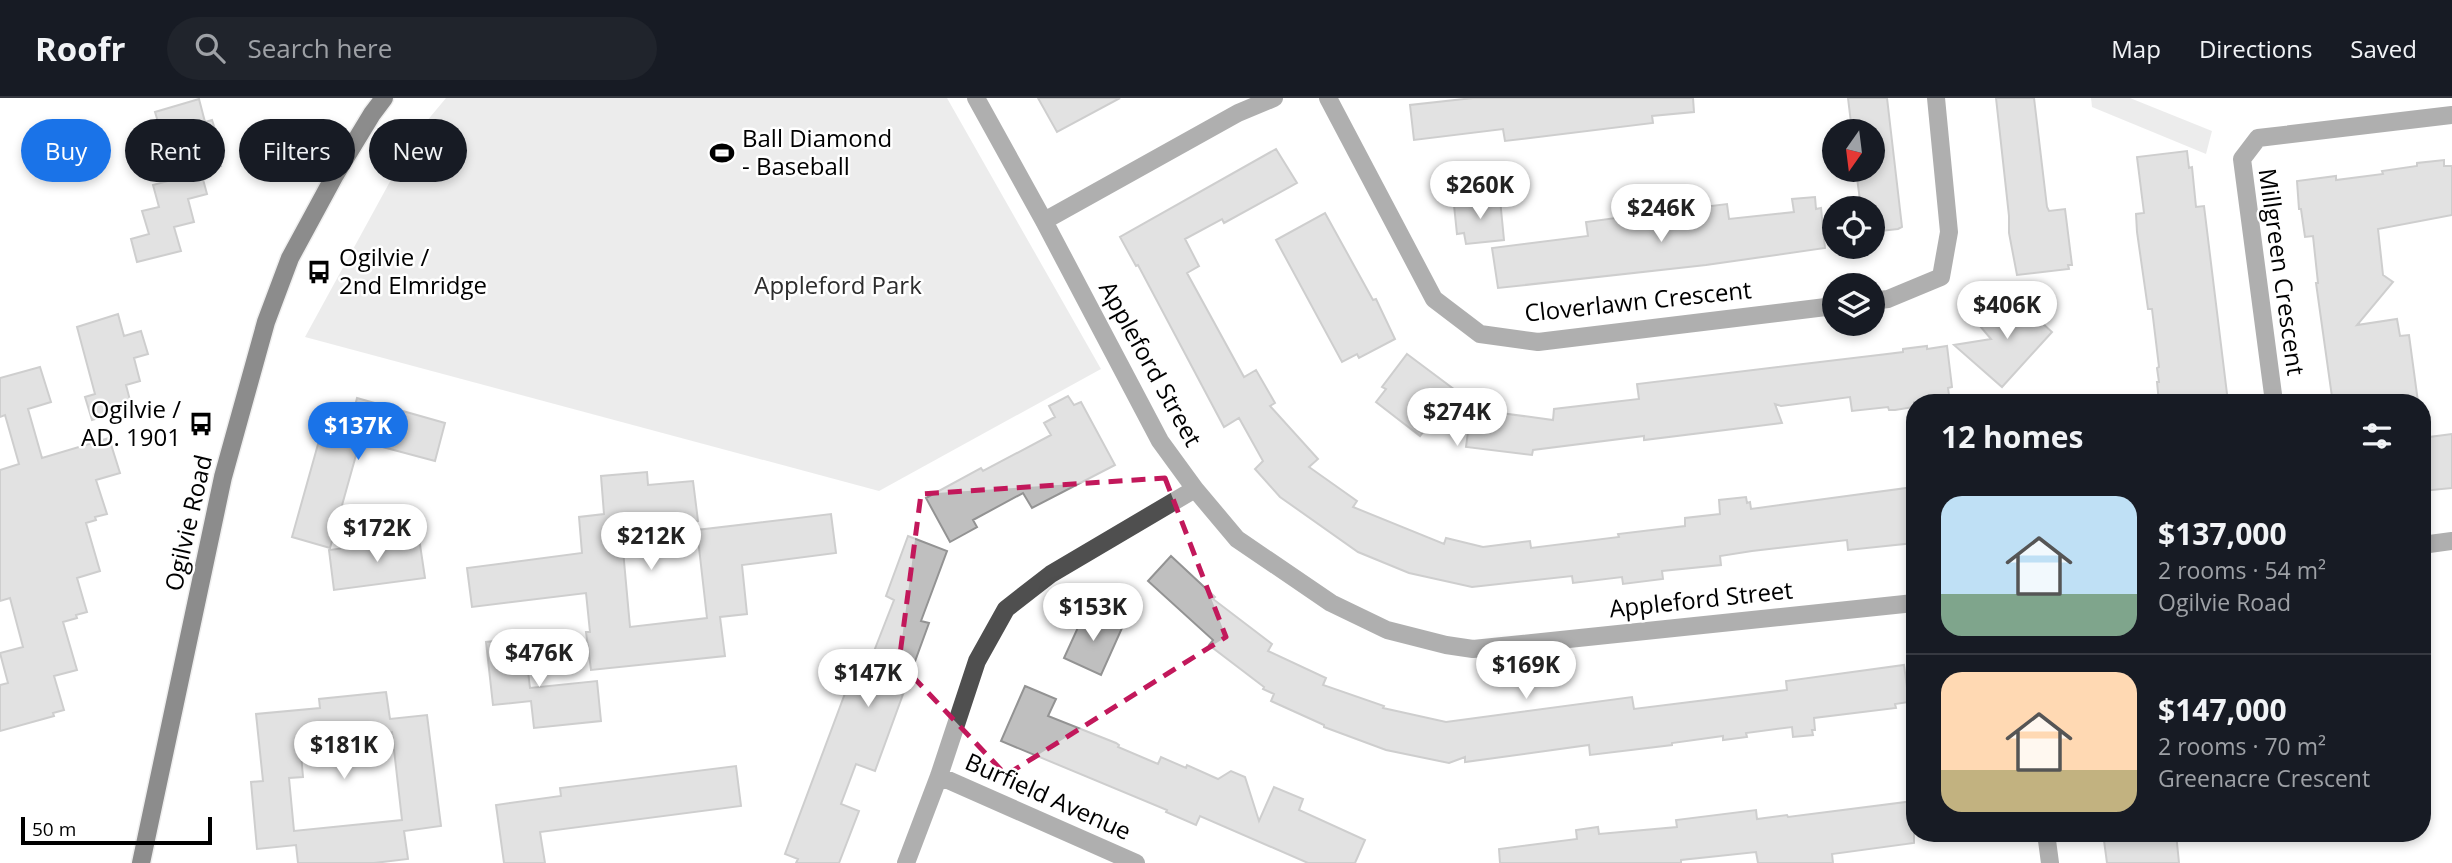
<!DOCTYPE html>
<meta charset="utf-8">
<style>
body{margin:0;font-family:"Open Sans",sans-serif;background:#20242c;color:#f1f3f6;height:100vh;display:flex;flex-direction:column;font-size:26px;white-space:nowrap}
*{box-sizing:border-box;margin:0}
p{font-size:23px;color:#9ea1a6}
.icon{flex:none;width:38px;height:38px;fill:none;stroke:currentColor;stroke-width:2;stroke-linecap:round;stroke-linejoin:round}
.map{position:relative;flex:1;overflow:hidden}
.sheet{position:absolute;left:1906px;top:296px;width:525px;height:448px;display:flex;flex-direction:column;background:#171b24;border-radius:28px;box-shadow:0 4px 10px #0003}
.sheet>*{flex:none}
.hud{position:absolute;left:21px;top:21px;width:665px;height:63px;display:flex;gap:14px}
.needle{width:46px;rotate:194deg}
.buttons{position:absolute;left:1822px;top:21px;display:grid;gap:14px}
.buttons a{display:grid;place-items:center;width:63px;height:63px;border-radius:50%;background:#171b24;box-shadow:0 4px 10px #0003;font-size:35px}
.scale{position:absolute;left:21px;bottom:18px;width:191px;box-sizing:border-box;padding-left:7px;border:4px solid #000;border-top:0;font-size:19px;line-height:24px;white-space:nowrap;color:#000;-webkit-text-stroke:5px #fff;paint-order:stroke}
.price{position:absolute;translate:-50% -60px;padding:0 16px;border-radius:24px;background:#fff;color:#222;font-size:23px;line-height:46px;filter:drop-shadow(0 2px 4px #0008)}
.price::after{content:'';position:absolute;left:50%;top:42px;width:21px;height:16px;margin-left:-10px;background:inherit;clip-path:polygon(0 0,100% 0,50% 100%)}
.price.selected{background:#1a73e8;color:#fff}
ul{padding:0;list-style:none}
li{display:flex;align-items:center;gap:21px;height:175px;padding:0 35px}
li+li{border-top:2px solid #363941}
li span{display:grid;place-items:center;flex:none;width:196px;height:140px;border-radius:21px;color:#555}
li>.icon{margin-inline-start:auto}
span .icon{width:84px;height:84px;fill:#fffc;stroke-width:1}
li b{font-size:30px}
h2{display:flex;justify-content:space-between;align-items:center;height:84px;padding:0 35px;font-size:30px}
.tag{padding:0 24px;border-radius:32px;background:#171b24;box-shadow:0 4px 10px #0003;font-size:24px;line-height:63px}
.tag.selected{background:#1a73e8;color:#fff}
header{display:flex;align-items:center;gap:42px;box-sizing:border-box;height:98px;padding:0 35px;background:#171b24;border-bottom:2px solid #363941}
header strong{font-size:33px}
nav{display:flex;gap:38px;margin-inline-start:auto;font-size:24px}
.search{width:490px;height:63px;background:#20242c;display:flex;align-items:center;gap:18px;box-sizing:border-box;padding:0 24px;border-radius:38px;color:#9ea1a6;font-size:26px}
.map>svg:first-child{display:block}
</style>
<header>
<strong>Roofr</strong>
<div class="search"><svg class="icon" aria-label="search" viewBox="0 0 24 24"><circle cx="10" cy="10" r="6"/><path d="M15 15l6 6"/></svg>Search here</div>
<nav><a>Map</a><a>Directions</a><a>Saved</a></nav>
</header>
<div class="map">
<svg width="2452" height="765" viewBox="0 0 2452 765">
<rect width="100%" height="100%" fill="#fff"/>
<path fill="#d6d6d6" d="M446,0h501l154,271 -222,122 -574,-154 111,-203z
M2091,0h39l82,33 -6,23 -114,-47z"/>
<path fill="#bfbfbf" stroke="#939393" stroke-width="2" fill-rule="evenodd" d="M1038,0h82l-63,34z
M1473,0h220l1,14 -42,4 1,7 -148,18 -2,-12 -89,11 -4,-35z
M1848,0h39l15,129 -4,2 -26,3v-24h-11l-5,-38h16v-39h-20z
M1996,0h38l13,109 2,4 16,-2 7,56h-4l1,4 -52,6 -8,-42v-17z
M199,1l6,23 7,-2 7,22 -5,1 7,23 -20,6 6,22 -19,5 6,23 -20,5 7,24 -44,11 -6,-23 18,-5 -7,-23 17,-4 -6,-22 22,-6 -20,-67z
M1276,51l21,34 -73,40 -2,-4 -37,20 14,27 -12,7 57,104 12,-7 19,33 -5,3 48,53 -9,8 48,34 -4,6 91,37 2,-6 37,9 47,-6 1,7 88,-11 -1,-3 67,-8v-8l35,-4 -1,-14 27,-3 1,6 3,-1 1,7 163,-22v56l-66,7 -1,-10 -95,11 -32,5 1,9 -59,6 1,8 -40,5 -1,-7 -49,6 -1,-7 -100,11 -63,-14 -51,-21 -78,-55 -25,-28 8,-8 -24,-43 -15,9 -86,-162 -2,1 -16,-29z
M2187,53l2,17 3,-1 4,40 8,-1 24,196h-69l-2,-20h2l-2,-14 2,-1 -7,-58h-4l-11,-77 -1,-18 8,-1 -7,-56z
M2444,62v6h8v49l-74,14 5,46 10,7 -36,43 40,-6 3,17 9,-1 9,67h-80l-1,-5h-5l-16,-114h2l-5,-47 -8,1 -4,-28h-2l-2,-28 39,-5v4l47,-6 -1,-3 35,-5v-3z
M1815,99l1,12 5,-1 4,40 -119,17 -208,23 -6,-40 96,-12 -2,-14 52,-7 89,-11 2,15 65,-7 -2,-13z
M1500,101l4,41 -38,4 -2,-11 -7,1 -3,-29z
M1325,115l48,87 3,-1 19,40 -36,19 -2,-4 -15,8 -66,-122z
M2010,196l42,38 -50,55 -48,-42 37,-6 -11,-13z
M118,216l6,22 17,-5 7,23 -14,4 6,23 -14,4 6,23 -40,12 -7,-23 10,-3 -18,-67z
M1927,248v3l20,-3 5,41 -4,1 2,14h-36v5l-19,3h-6l-1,-3 -36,4 -2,-14 -69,9 -6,-2 7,19 -138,17v-4l-111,14 -1,5 -66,-8 5,-38 82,11 1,-11 85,-10 -2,-15 250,-30 16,-2v-3z
M1407,256l48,36 -35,46 -44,-34 10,-13 -4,-2z
M40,269l11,35 -23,7 14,49 67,-20 11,35 -24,7 11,34 -12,3 1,3 -10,3 14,48 -23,7 10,34 -11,3 1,3 -14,4 14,48 -23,6 10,34 -11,3 1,3 -54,15v-46l8,-2 -8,-30 23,-6 -13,-49 -10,3v-131l19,-6 -14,-49 -5,2v-39z
M1068,298l6,9 7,-3 34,63 -83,43 -9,-15 -50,27 4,7 -27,15 -24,-44 55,-30 2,3 68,-36 -7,-12 11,-6 -6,-11z
M357,300l88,25 -10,38 -75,-20 -30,107 -38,-11 30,-107 25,7z
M2452,336v54l-30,3v-53z
M647,374l1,13 45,-4 5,40 -77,7 9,99 77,-9 -10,-88 134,-16 5,39 -94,12 5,49 -27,3 5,39 -134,14 -5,-38h4l-4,-39 -114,14 -5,-39 115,-15 -3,-36 25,-3 -3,-38z
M908,438l39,15 -26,70 8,2 -54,148 -19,-7 -15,40 18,7 -20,52h-43l2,-4 -13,-5 68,-182 3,2 5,-13 8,3 25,-64 -8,-4z
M419,440l6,40 -91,12 -5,-40z
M1171,458l44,41 -2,2 59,45 -4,7 58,27 -3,7 61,21 -1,2 63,14 186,-25 2,12 153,-19 -1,-9 118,-16 5,37 -14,2 1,4 -82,10 1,12h-3l1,5 -20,2 -1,-10 -46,6 1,4 -24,3v-4l-51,7v2l-82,10 -1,-10 -124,17v-5l-16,6 -63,-13 -62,-23v-2l-53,-24 3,-7 -11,-5 1,-2 -55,-42 4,-5 -65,-59z
M1085,514l37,16 -21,47 -37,-17z
M524,540l6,50 67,-7 4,40 -67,7 -3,-27 -38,4 -7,-63z
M1025,588l31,13 -8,17 68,27 3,2 -1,2 40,17 3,-7 25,11 1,-3 31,14 13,-8 14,6 14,44 15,-34 29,12 -4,11 66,30 -10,23h-47l-108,-47 -4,9 -30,-13 1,-2 -166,-69z
M386,594l4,27 37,-4 14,111 -37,5 4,28 -34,4h-76l-2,-18 -39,4 -6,-67 12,-1 -7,-67 64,-6 -1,-9zM392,634l10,88 -108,11 -5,-53 14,-1 -3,-34z
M736,668l5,40 -201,26 5,31h-41l-8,-58 65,-9 -1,-8z
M1914,703v42l-82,11 1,9h-75l-2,-11 -75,8v3h-181l-1,-14 78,-10 -1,-9 22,-3 1,7 78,-7 -1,-7 80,-10 1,9 30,-4 1,2z
M2103,735h73l3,30h-72z"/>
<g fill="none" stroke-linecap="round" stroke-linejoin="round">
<g stroke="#dbdbdb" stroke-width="21">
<path id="major" d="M141,765l82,-386 43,-155 24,-64 45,-83 37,-61 12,-16"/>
</g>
<path stroke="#4f4f4f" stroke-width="18" d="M976,0l68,123 116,220 35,48 42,50 94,64 56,27 59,15 27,4 441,-46
M1328,0l106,201 46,35 58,8 296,-36
M1044,123l194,-108 36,-15
M1872,203l16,-2 53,-22 8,-45 -13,-134
M2274,304l-32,-243 16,-21 194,-23
M2422,447l30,-4
M939,678l197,87
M2046,735l4,30
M906,765l33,-87 38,-115 29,-52 45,-35 144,-85"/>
<use href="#major" stroke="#000" stroke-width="18"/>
</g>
<path d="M0 0H2452V765H0ZM1165,380l61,159 -220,138 -107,-113 22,-168z" fill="#fff" fill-opacity=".55" fill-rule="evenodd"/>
<path fill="none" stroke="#c2185b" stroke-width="5" stroke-dasharray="14 9" stroke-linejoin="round" d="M1165,380l61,159 -220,138 -107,-113 22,-168z"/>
<defs>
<g id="stadium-bare" transform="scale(1.89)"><path d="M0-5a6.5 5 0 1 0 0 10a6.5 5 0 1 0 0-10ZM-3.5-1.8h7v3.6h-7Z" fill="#000" stroke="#fff" stroke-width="2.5" paint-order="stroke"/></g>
<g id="bus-bare" transform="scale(1.89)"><path d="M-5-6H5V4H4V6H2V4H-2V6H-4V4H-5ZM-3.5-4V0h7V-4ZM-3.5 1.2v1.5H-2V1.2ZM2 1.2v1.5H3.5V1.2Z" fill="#000" stroke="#fff" stroke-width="2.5" paint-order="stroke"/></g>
</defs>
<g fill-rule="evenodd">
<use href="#stadium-bare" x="722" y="55"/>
<use href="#bus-bare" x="319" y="174"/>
<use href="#bus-bare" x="201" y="326"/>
</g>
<g text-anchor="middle" stroke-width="5" stroke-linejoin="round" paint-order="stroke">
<g font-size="24" fill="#000" stroke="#fff" text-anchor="start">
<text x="742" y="49">Ball Diamond<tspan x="742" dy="28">- Baseball</tspan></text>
<text x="339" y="168">Ogilvie /<tspan x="339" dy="28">2nd Elmridge</tspan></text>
<text x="181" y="320" text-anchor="end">Ogilvie /<tspan x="181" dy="28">AD. 1901</tspan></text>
</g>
<g font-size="24" fill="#000" stroke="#fff">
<text transform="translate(2281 174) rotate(82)" y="8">Millgreen Crescent</text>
<text transform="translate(1638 204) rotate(-6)" y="8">Cloverlawn Crescent</text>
<text transform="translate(1150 266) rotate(61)" y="8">Appleford Street</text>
<text transform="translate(189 425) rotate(-77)" y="8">Ogilvie Road</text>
<text transform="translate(1701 502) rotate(-6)" y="8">Appleford Street</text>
<text transform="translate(1048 699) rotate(24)" y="8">Burfield Avenue</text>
</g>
<g font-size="24" fill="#2d2d2d" stroke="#fff">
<text x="838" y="196">Appleford Park</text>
</g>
</g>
</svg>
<div class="buttons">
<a><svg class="needle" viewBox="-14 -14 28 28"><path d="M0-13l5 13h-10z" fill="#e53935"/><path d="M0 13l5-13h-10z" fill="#9ea1a6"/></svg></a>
<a><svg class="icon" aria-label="locate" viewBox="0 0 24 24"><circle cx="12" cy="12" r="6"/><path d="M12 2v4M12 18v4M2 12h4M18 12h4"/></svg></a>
<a><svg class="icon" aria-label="layers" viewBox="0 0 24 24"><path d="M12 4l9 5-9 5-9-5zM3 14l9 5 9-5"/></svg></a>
</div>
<div class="scale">50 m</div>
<b class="price" style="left:1480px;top:123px">$260K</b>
<b class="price" style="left:1661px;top:146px">$246K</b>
<b class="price" style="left:2007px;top:243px">$406K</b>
<b class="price" style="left:1457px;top:350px">$274K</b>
<b class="price selected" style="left:358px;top:364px">$137K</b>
<b class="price" style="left:377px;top:466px">$172K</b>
<b class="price" style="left:651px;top:474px">$212K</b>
<b class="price" style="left:1093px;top:545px">$153K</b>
<b class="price" style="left:539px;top:591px">$476K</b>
<b class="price" style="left:1526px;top:603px">$169K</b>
<b class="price" style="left:868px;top:611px">$147K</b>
<b class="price" style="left:344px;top:683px">$181K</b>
<div class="hud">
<a class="tag selected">Buy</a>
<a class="tag">Rent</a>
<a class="tag">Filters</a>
<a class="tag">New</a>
</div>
<section class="sheet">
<h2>12 homes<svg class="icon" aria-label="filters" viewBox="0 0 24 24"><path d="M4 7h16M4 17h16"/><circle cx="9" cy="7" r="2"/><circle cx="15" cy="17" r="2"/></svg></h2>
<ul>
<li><span style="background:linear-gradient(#bfe0f5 70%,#7fa58c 0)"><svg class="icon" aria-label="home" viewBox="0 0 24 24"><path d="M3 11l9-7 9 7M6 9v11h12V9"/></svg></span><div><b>$137,000</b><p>2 rooms · 54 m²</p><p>Ogilvie Road</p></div></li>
<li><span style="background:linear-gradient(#ffd9b3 70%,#c2b280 0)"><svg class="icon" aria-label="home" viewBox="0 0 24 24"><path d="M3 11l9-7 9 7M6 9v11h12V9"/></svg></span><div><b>$147,000</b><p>2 rooms · 70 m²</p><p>Greenacre Crescent</p></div></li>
</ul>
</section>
</div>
